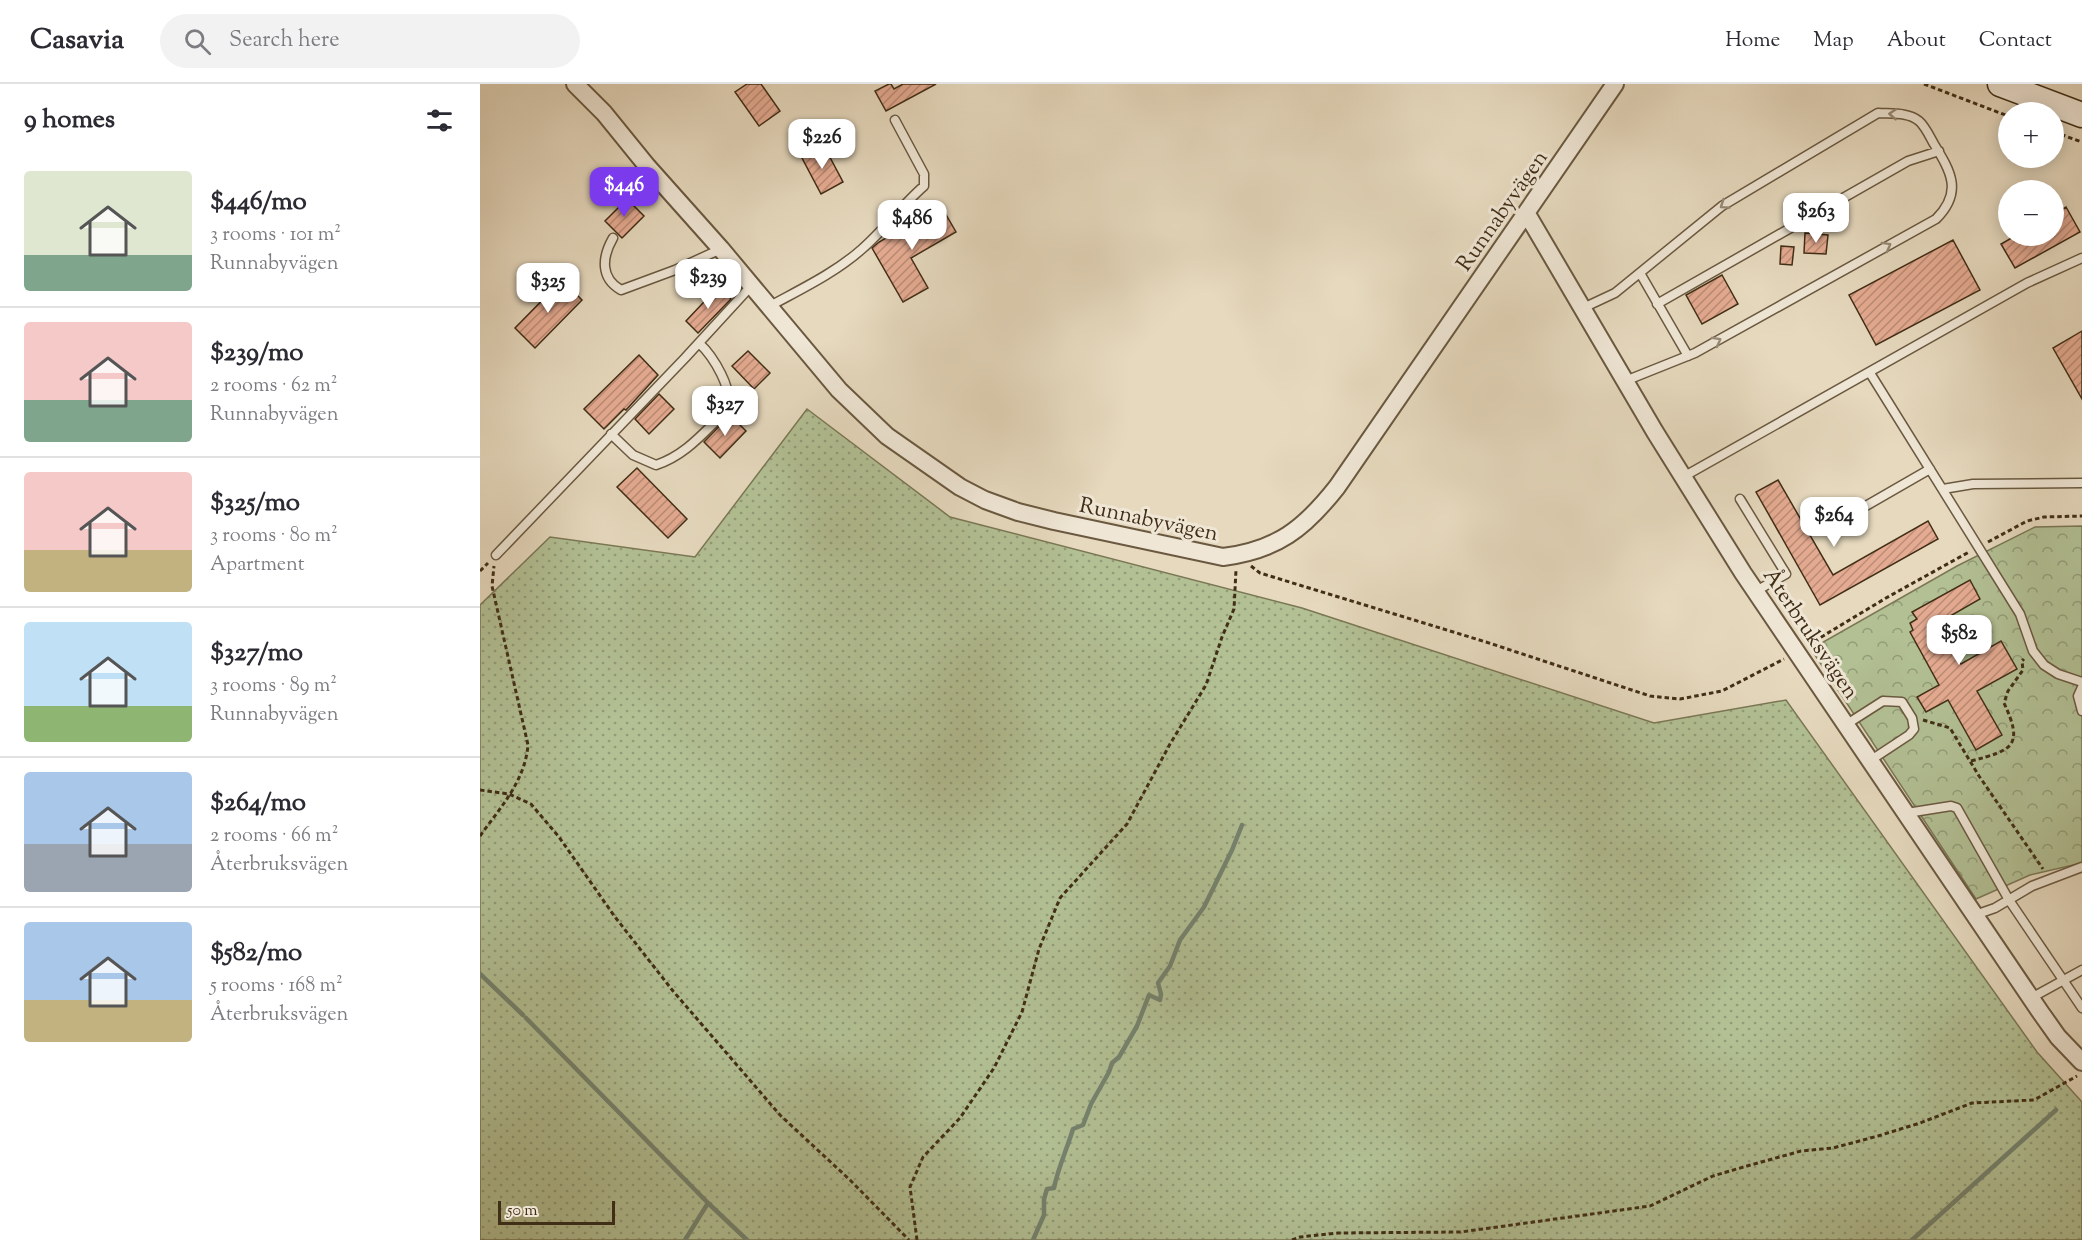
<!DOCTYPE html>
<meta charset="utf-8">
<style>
body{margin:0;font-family:"Sorts Mill Goudy",serif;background:#f2f2f3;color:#2b2b33;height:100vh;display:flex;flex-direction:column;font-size:22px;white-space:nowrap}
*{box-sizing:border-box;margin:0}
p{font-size:20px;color:#7c7c81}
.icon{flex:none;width:33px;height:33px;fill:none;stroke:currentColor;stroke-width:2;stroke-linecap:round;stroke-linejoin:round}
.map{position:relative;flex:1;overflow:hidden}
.panel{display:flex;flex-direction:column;background:#fff;width:480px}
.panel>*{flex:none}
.controls{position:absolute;left:1518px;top:18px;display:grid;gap:12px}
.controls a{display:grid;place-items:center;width:66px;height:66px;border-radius:50%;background:#fff;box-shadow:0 3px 15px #0003;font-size:30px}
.scale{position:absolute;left:18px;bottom:15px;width:117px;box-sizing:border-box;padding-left:6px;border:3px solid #412e16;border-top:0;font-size:16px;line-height:21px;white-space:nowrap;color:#412e16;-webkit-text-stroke:4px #efe6d5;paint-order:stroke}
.price{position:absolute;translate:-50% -51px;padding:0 14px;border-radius:12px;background:#fff;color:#222;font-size:20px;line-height:39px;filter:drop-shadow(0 2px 3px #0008)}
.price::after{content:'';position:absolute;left:50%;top:36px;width:18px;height:14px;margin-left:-9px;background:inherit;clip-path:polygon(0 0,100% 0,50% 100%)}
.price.selected{background:#7c3aed;color:#fff}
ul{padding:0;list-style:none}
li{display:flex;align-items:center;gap:18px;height:150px;padding:0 24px}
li+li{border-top:2px solid #e1e1e2}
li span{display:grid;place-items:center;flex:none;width:168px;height:120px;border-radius:6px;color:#555}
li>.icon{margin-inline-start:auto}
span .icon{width:72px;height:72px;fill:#fffc;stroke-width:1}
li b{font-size:26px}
h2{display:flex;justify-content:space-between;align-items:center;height:72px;padding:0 24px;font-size:26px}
header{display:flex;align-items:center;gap:36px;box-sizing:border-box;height:84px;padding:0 30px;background:#fff;border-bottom:2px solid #e1e1e2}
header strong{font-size:28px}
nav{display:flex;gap:33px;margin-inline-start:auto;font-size:21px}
.search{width:420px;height:54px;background:#f2f2f3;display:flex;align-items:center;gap:15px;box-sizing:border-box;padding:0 21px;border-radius:33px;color:#7c7c81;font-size:22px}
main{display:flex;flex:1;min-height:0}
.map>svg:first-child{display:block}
</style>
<header>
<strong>Casavia</strong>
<div class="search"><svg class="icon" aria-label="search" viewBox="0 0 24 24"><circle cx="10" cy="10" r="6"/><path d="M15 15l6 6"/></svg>Search here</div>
<nav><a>Home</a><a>Map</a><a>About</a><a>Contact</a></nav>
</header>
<main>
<section class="panel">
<h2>9 homes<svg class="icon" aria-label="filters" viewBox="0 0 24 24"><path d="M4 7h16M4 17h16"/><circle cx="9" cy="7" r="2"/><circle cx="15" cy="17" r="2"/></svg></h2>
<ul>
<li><span style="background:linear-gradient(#dfe7d0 70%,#7fa58c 0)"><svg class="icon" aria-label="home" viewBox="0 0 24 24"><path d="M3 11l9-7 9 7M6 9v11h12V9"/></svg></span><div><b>$446/mo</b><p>3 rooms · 101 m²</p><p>Runnabyvägen</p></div></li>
<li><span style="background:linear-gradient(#f6c9c9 65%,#7fa58c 0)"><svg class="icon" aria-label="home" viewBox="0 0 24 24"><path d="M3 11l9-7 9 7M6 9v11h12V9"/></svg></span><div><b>$239/mo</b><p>2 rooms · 62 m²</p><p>Runnabyvägen</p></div></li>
<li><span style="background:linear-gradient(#f6c9c9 65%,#c2b280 0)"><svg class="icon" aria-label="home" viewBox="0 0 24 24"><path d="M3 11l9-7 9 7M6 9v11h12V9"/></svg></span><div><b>$325/mo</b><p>3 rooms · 80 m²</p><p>Apartment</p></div></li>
<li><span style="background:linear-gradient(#bfe0f5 70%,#8fb573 0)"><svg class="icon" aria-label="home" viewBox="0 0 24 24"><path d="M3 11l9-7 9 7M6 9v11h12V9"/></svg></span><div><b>$327/mo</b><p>3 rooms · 89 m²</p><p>Runnabyvägen</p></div></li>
<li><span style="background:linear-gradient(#a9c7e8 60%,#9aa5b1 0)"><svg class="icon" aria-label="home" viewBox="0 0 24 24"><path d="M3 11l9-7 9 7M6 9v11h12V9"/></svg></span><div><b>$264/mo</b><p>2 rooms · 66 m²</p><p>Återbruksvägen</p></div></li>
<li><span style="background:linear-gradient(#a9c7e8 65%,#c2b280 0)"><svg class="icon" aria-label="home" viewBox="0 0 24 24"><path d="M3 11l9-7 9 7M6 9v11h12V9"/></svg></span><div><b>$582/mo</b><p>5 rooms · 168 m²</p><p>Återbruksvägen</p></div></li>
</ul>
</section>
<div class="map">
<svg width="1602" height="1156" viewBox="0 0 1602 1156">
<defs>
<pattern id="grass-dots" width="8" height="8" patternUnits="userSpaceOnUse" patternTransform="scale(1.5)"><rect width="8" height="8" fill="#b2c094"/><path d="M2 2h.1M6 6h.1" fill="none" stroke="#929c78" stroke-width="1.8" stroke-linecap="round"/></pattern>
<pattern id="park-crowns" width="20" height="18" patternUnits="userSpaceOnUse" patternTransform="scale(1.5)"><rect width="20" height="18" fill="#b2c094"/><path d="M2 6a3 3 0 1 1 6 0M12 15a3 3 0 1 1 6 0" fill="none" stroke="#929c78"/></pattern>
<pattern id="building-hatch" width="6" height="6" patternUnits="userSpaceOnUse" patternTransform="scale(1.5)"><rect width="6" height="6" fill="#e5ab92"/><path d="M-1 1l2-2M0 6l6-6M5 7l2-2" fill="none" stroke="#bb8c76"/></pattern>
</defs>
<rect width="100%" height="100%" fill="#e6d9be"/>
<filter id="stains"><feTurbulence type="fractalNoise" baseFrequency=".00333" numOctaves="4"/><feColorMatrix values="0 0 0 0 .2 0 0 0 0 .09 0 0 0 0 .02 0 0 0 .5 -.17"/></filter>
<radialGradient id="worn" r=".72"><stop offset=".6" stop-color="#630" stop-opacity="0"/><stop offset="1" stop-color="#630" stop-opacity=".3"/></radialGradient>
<path fill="url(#grass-dots)" stroke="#7a7755" stroke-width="1.5" d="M327,325l143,108 352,91 352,115 132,-23 251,352 45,50v138h-1602v-635l70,-68 145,20z"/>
<path fill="url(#park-crowns)" stroke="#7a7755" stroke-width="1.5" d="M1602,442v337l-52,12 -54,24 -165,-250 146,-83 78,-39z"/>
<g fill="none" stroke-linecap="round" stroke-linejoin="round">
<path stroke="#75836f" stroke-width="4.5" d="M0,890l43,41
M46,934l182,185 39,37
M205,1156l23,-37
M553,1156l11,-25v-16l3,-10 7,-1c4,-20 13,-39 19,-59l10,-4 8,-21 18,-32 3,-9 7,-6 18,-31 12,-31 11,5 1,-6 -3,-11 12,-17 10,-26 24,-33 28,-57 10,-25
M1432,1156l144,-130"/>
</g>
<path fill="url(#building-hatch)" stroke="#412e16" stroke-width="1.5" d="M267,0h14l19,27 -21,15 -24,-34z
M409,0h2l3,5 9,-5h33l-50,27 -11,-20z
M344,62l19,36 -22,12 -19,-36z
M147,115l17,17 -22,22 -17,-17z
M461,122l15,26 -45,26 17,30 -25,14 -31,-54 7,-6z
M1586,123l14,25 -65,36 -14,-24 14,-8h39v-22z
M1325,149l23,2 -2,19 -22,-1z
M1473,156l27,50 -104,55 -27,-50z
M1301,162l13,1 -2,18 -12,-1z
M1242,191l16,29 -36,20 -16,-29z
M82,196l20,20 -47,48 -20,-20z
M238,203l13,12 -33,34 -12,-12z
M1602,247v68l-29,-51z
M268,267l22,22 -16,16 -22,-23z
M159,271l19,20 -32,35 -2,-1 -20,20 -20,-20z
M179,310l15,15 -25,25 -14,-15z
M250,331l16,16 -26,27 -16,-16z
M157,384l50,51 -19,19 -51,-51z
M1298,396l55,95 95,-54 10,18 -118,66 -64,-113z
M1490,496l10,19 -42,24 23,41 40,-23 16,28 -40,22 25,44 -26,15 -28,-50 -22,12 -9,-15 22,-12 -29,-53 3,-2 -3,-7 7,-4 -5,-7z"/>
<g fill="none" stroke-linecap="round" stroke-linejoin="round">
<g stroke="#6a5940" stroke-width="11">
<path id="service" d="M133,154c-11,19 -13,40 8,52l54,-20 46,-21
M1160,189l48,83
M1177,220l251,-143 31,-10
M290,222c31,-17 65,-33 92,-57 22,-19 40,-44 62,-63v-12l-29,-54
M1103,224l32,-15 107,-87 156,-93c13,1 30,-1 41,8 6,5 11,16 15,23 17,28 29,48 2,75l-241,134 -70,28
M1390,289l150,241 13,37 11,14 14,9 24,8
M131,350l22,21 23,10c24,-8 40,-24 57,-41 4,-5 10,-9 13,-14 10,-19 -14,-55 -27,-67
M1203,393l344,-194 55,-25
M1463,405l30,-5 109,-1
M1260,415l46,75 -30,17
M1358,438l92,-53
M16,471l189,-197 67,-73
M1602,603l-4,9 4,15
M1367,640l36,-23 19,1 10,16 2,11 -5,6 -38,25
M1427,729l44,-7 6,2 52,92 73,108
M1495,831l20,-7 37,-22 50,-19
M1551,914l51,-28"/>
</g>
<g stroke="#6a5940" stroke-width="20">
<path id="minor" d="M95,0l29,29 43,53 74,83 118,141 48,46 73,51 25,13 33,12 36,9 169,36c54,-7 81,-28 114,-70l278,-403
M1047,130l128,218 88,141 298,440 17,24 24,25"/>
</g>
<g stroke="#412e16" stroke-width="27">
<path id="secondary" d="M1520,0l82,31"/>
</g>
<path stroke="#412e16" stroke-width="3" stroke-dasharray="4.5 3" stroke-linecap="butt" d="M1444,0l84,32
M1574,48l28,10
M1508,458l39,-21 17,-4 38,-1
M771,482l9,7 226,69 164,54 30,3 42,-8 62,-32
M0,487l8,-8
M1328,561l78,-47 83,-46
M1443,636l27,8 29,48 64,93
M1491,677c42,-11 53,-15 33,-58l4,-12 15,-21 -1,-9 2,-2
M0,706l29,4 22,10 28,33 56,80 58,74 107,124 70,65 59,60
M0,752c20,-28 45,-55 48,-91l-36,-159 2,-20
M437,1156l-7,-53 13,-30 37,-39 34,-50 28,-56 17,-63 21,-51 67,-74 43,-80 36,-59 16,-48 12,-28 2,-39
M812,1156l8,-3 38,-4 123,-1 189,-26 63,-30 34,-10 54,-15 32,-3 45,-12 42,-13 52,-20 62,-3 43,-24"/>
<use href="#service" stroke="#efe6d5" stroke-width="8"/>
<use href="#minor" stroke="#efe6d5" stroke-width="16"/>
<use href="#secondary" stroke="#efe6d5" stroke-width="24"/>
</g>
<defs><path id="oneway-chevron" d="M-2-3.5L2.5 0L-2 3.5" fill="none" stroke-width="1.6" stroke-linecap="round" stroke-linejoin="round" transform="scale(1.5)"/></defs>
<g stroke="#988a76">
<use href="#oneway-chevron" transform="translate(1413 30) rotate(-176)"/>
<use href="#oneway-chevron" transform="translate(1244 121) rotate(146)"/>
<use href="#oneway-chevron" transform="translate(1407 162) rotate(-29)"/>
<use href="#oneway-chevron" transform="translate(1237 257) rotate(-29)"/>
</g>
<g text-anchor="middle" stroke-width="6" stroke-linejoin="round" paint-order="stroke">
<g font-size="22" fill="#412e16" stroke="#efe6d5">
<text transform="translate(1021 126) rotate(-55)" y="8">Runnabyvägen</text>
<text transform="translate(669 434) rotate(12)" y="8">Runnabyvägen</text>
<text transform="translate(1332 549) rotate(56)" y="8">Återbruksvägen</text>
</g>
</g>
<rect width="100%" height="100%" filter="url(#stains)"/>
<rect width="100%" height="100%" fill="url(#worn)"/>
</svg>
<div class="controls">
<a>+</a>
<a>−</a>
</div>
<div class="scale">50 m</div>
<b class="price" style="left:342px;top:86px">$226</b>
<b class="price selected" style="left:144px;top:134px">$446</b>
<b class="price" style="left:1336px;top:160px">$263</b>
<b class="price" style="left:432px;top:167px">$486</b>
<b class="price" style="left:228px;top:226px">$239</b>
<b class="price" style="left:68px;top:230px">$325</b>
<b class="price" style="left:245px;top:353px">$327</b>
<b class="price" style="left:1354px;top:464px">$264</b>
<b class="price" style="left:1479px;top:582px">$582</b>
</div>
</main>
